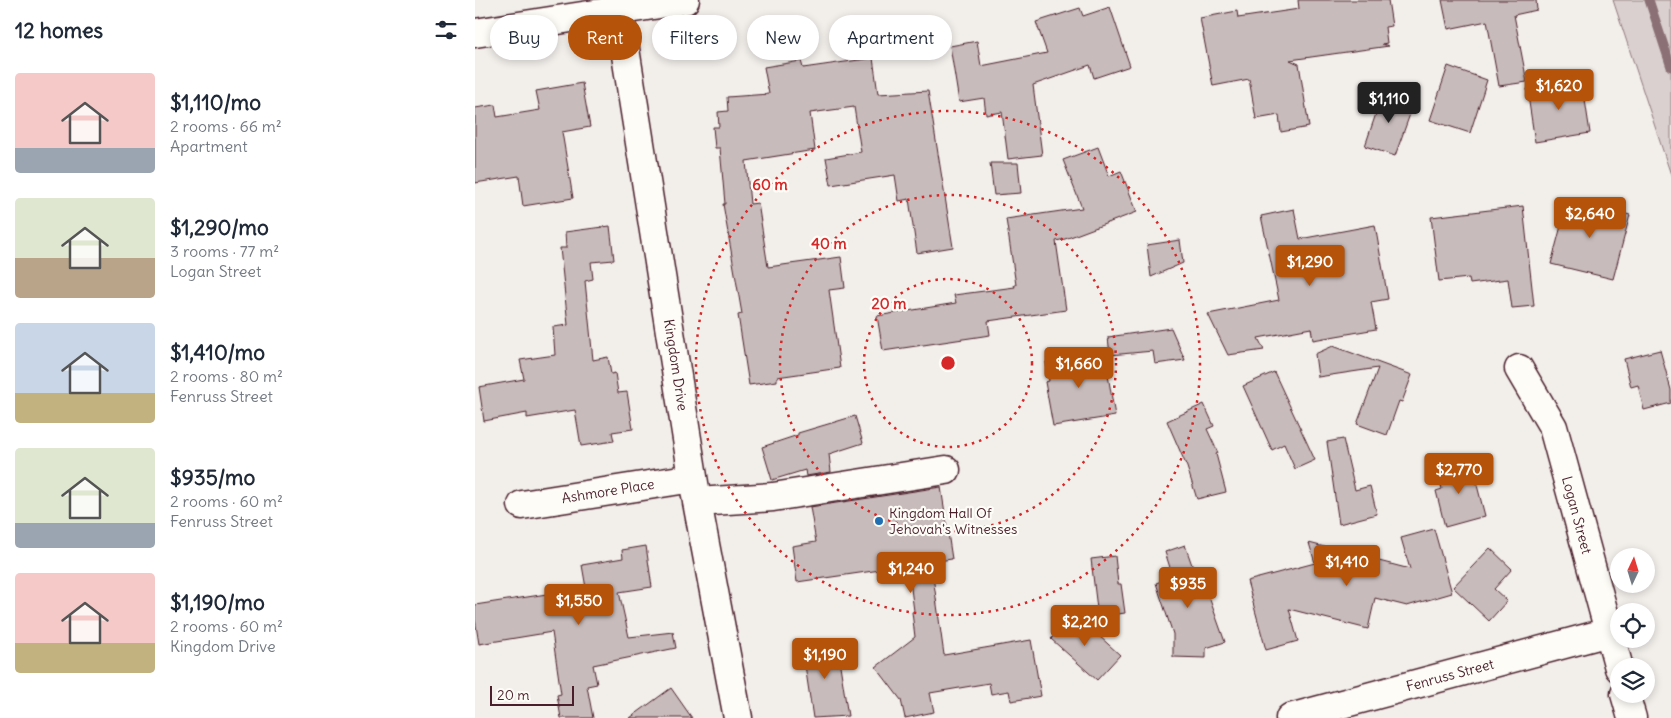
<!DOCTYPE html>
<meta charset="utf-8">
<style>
body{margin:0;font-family:Delius,sans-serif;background:#f2f2f3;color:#1f2937;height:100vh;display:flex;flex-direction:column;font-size:19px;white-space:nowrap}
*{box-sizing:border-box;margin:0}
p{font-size:16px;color:#747a83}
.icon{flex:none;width:28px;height:28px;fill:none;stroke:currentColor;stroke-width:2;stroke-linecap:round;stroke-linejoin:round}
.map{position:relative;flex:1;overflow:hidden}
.drawer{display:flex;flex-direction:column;background:#fff;width:475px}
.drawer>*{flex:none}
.banner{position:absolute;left:15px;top:15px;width:475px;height:45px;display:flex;gap:10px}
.needle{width:32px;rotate:4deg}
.buttons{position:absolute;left:1135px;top:548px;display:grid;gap:10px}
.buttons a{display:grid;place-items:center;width:45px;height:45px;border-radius:50%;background:#fff;box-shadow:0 2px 8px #0003;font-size:25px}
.scale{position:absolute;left:15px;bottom:12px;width:84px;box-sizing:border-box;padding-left:5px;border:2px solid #4a1f2b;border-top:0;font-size:14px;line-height:18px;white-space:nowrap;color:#4a1f2b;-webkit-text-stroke:4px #fdfcf7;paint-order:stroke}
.price{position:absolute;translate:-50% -42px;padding:0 11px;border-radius:5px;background:#b45309;color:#fff;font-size:16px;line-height:32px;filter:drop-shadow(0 1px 2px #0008)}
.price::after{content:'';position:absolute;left:50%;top:30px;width:15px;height:11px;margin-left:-8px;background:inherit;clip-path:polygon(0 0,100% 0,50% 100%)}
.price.current{background:#222;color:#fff}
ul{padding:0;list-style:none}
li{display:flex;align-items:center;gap:15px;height:125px;padding:0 15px}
li span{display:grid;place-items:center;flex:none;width:140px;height:100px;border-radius:5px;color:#555}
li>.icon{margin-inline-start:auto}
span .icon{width:60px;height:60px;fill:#fffc;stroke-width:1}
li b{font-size:21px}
h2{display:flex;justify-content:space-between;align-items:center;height:60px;padding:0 15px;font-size:21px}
.pill{padding:0 18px;border-radius:22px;background:#fff;box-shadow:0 2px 8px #0003;font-size:18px;line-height:45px}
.pill.current{background:#b45309;color:#fff}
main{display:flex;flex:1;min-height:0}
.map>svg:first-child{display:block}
</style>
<main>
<section class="drawer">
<h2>12 homes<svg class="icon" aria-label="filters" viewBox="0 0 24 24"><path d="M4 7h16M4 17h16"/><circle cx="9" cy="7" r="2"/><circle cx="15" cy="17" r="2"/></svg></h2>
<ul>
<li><span style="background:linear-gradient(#f6c9c9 75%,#9aa5b1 0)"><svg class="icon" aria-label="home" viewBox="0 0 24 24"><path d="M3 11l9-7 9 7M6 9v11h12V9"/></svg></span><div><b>$1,110/mo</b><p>2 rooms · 66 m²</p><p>Apartment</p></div></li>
<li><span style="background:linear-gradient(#dfe7d0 60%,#b9a48a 0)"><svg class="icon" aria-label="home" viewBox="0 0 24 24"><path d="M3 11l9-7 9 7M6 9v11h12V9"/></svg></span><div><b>$1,290/mo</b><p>3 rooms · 77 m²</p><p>Logan Street</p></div></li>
<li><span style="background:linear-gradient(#c9d6e8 70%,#c2b280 0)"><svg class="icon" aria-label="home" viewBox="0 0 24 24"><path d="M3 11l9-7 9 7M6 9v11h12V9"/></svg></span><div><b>$1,410/mo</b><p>2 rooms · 80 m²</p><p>Fenruss Street</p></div></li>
<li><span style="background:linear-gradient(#dfe7d0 75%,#9aa5b1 0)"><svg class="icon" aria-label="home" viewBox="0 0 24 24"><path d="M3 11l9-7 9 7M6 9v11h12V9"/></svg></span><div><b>$935/mo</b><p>2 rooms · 60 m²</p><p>Fenruss Street</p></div></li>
<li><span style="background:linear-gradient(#f6c9c9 70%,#c2b280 0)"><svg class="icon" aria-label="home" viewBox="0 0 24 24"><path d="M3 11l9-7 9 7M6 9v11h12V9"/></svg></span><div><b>$1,190/mo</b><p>2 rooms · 60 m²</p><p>Kingdom Drive</p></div></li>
</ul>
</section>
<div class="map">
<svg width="1196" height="718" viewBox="0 0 1196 718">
<rect width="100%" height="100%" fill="#f2efeb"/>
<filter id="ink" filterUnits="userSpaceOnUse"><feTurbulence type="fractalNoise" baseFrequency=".02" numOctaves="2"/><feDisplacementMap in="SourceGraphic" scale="10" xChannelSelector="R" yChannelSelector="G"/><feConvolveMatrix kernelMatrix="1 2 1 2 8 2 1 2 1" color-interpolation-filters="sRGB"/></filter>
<g filter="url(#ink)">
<path fill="#d9d0cf" stroke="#92787d" d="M1138,0h58v175z"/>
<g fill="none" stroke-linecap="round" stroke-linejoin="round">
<path stroke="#8b6f75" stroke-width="9" d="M1174,0l22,67"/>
</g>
<path fill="#c8bbbb" stroke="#4a1f2b" d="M823,0h90l4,26 -7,1 2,16 -5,1 7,2 -99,14 9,4 10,63 -28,5 -2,-17 -23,4 -7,-40 -36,7 -13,-68 37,-7 1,7 61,-9z
M967,0h94l1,10 -23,5 13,67 -28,4 -12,-65 -39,8z
M635,7l20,59 -36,12 -4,-13 -57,20 9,70 -34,4 -6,-47 -16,3 -2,-17 -25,4 -9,-56 27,-5 4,25 66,-13 -11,-31 44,-14 3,8z
M398,58l5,36 50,-3 25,156 -36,6 -8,-54 -10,2 -4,-26 -64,10 -5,-27 35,-6 -7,-45 -44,6 5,37 -69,11 4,43 8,-1 10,64 73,-10 4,31 -16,2 11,78 -63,9v4l-28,4 -11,-70 4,-1 -19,-110h2l-5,-56h-5l-2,-21h6l-1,-15 10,-1 -1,-14 42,-3 -5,-27 37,-6 2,7z
M973,66l39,14 -17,53 -40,-13z
M1107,80l8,53 -55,9 -8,-53z
M107,83l8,44 -28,5 11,66 -50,8 -4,-30 -44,7v-75l20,-3 2,12 43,-7 -4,-19z
M908,93l31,10 -19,53 -30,-10z
M623,147l11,29 12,-5 16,41 -72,27 -9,2 10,69 -78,11 2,14 -107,16 -6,-35 79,-13 -2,-8 61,-8 -1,-2h2l-10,-66 76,-11 -19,-48z
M515,163h28l3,30 -27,2z
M1093,199l62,16 -17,64 -62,-15z
M1048,206l11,100 -22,2 -4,-29 -38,5 -1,-6 -30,3 -8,-64z
M819,209l6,30 75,-14 13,74 -17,3 5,27 -63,11 -2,-12 -53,10 6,12 -36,5 -20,-41 71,-14 -18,-84z
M135,226l4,34 -23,2 2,17 -8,2 8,79 15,-3 3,17 4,-1 3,20 9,-1 6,37 -21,3 2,9 -33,5 -6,-36 -48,8v-5l-43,8 -5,-34 45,-8 -4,-19 35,-5 -2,-28 15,-2 -8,-77h6l-1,-16z
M705,240l3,23 -32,14 -4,-32z
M696,328l14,32 -30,4 -2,-13 -43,4 -2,-18z
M858,346l79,29 -10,27 -3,-1 -12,34 -30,-11 21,-56 -60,9 -3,-23z
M1185,350l11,40v13l-27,7 -6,-25 -7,2 -7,-28z
M629,352l11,64 -62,10 -8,-44 4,-1 -3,-19z
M799,372l41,88 -20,9 -11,-25 -12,6 -29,-64z
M729,404l10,22 -7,3 11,24 -2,1 10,38 -29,7 -10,-32 -20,-46z
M380,416l8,27 -34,11 2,18 -25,4 -1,-6 -33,10 -10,-33 36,-12v-2z
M868,439l12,51 15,-4 7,28 -38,10 -12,-82z
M996,462l14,54 -40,11 -9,-36 6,-2 -5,-19z
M466,487l11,72 -21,3 13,93 87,-15 10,56 -30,5 -2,-10 -18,3 -2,-11 -59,10 4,19 -29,6 -4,-18 -25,-33 39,-30 -3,-25 2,-1 -6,-45 -111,16 -5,-36 24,-4 -6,-35z
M959,529l18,64 -45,13 -32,-8 -7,31 -79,-20 9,32 -32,9 -19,-69 68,-18 -6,-20 101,26 -9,-31z
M710,545l14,40 5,-2 21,59 -19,6v10l-33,-1v-23l-17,-51 17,-6 -8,-25z
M171,546l6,41 -33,5 10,45 44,-5 3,16 -83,17 4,19 -10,2 6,32h-32l-4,-23 4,-1 -9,-62 -73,12 -4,-25v-14l111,-17 -4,-23 41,-7 -1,-8z
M1015,548l22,21 -18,20 13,12 -18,20 -36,-34z
M640,556l3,28h3l4,29 -27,4 -7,-58z
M599,613l46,42 -23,25 -46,-41z
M361,640l12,76 -35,2 -11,-73z
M196,688l21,30h-62z"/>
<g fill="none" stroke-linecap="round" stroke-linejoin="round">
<g stroke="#4a1f2b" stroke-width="31">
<path id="minor" d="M144,11l78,491 41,216
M0,33l210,-33
M1044,369l34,58 66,241
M222,502l76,-5 173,-27
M47,505l171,-27
M1150,694l7,24
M815,718l319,-86"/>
</g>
<use href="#minor" stroke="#fdfcf7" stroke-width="28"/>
</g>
</g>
<g fill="none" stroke="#d62828" stroke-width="2.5" stroke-dasharray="2.5 5">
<circle cx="473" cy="363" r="84"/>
<circle cx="473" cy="363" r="168"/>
<circle cx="473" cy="363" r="252"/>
</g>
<circle fill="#1f6fb2" stroke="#fdfcf7" stroke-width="2" cx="404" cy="521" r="5"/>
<g text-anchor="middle" stroke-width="4.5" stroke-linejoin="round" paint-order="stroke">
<g font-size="14" fill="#4a1f2b" stroke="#fdfcf7">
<text transform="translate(201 365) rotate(81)" y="5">Kingdom Drive</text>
<text transform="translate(133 491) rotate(-9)" y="5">Ashmore Place</text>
<text transform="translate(1102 515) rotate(75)" y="5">Logan Street</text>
<text transform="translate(975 675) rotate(-15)" y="5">Fenruss Street</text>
</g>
<g font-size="14" fill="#4a1f2b" stroke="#fdfcf7" text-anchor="start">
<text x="414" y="518">Kingdom Hall Of<tspan x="414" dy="16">Jehovah's Witnesses</tspan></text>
</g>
</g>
<circle cx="473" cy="363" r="8" fill="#d62828" stroke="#fdfcf7" stroke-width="2.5"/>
<g font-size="15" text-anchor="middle" font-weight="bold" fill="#d62828" stroke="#fdfcf7" stroke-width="4.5" stroke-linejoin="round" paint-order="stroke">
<text x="295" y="190">60 m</text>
<text x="354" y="249">40 m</text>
<text x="414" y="309">20 m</text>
</g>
</svg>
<div class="buttons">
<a><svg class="needle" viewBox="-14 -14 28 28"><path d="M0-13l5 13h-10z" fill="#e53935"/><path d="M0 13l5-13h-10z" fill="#747a83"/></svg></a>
<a><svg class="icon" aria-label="locate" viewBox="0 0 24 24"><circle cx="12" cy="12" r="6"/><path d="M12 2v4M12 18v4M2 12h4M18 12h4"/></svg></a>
<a><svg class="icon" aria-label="layers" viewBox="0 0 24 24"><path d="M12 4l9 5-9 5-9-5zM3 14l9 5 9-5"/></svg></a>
</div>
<div class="scale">20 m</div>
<b class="price" style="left:1084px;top:111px">$1,620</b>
<b class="price current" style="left:914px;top:124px">$1,110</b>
<b class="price" style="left:1115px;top:239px">$2,640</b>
<b class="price" style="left:835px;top:287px">$1,290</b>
<b class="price" style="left:604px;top:389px">$1,660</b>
<b class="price" style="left:984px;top:495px">$2,770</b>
<b class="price" style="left:872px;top:587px">$1,410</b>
<b class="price" style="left:436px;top:594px">$1,240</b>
<b class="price" style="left:713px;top:609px">$935</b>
<b class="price" style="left:104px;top:626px">$1,550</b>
<b class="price" style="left:610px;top:647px">$2,210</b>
<b class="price" style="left:350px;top:680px">$1,190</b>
<div class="banner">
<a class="pill">Buy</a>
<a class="pill current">Rent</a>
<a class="pill">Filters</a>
<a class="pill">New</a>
<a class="pill">Apartment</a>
</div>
</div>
</main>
